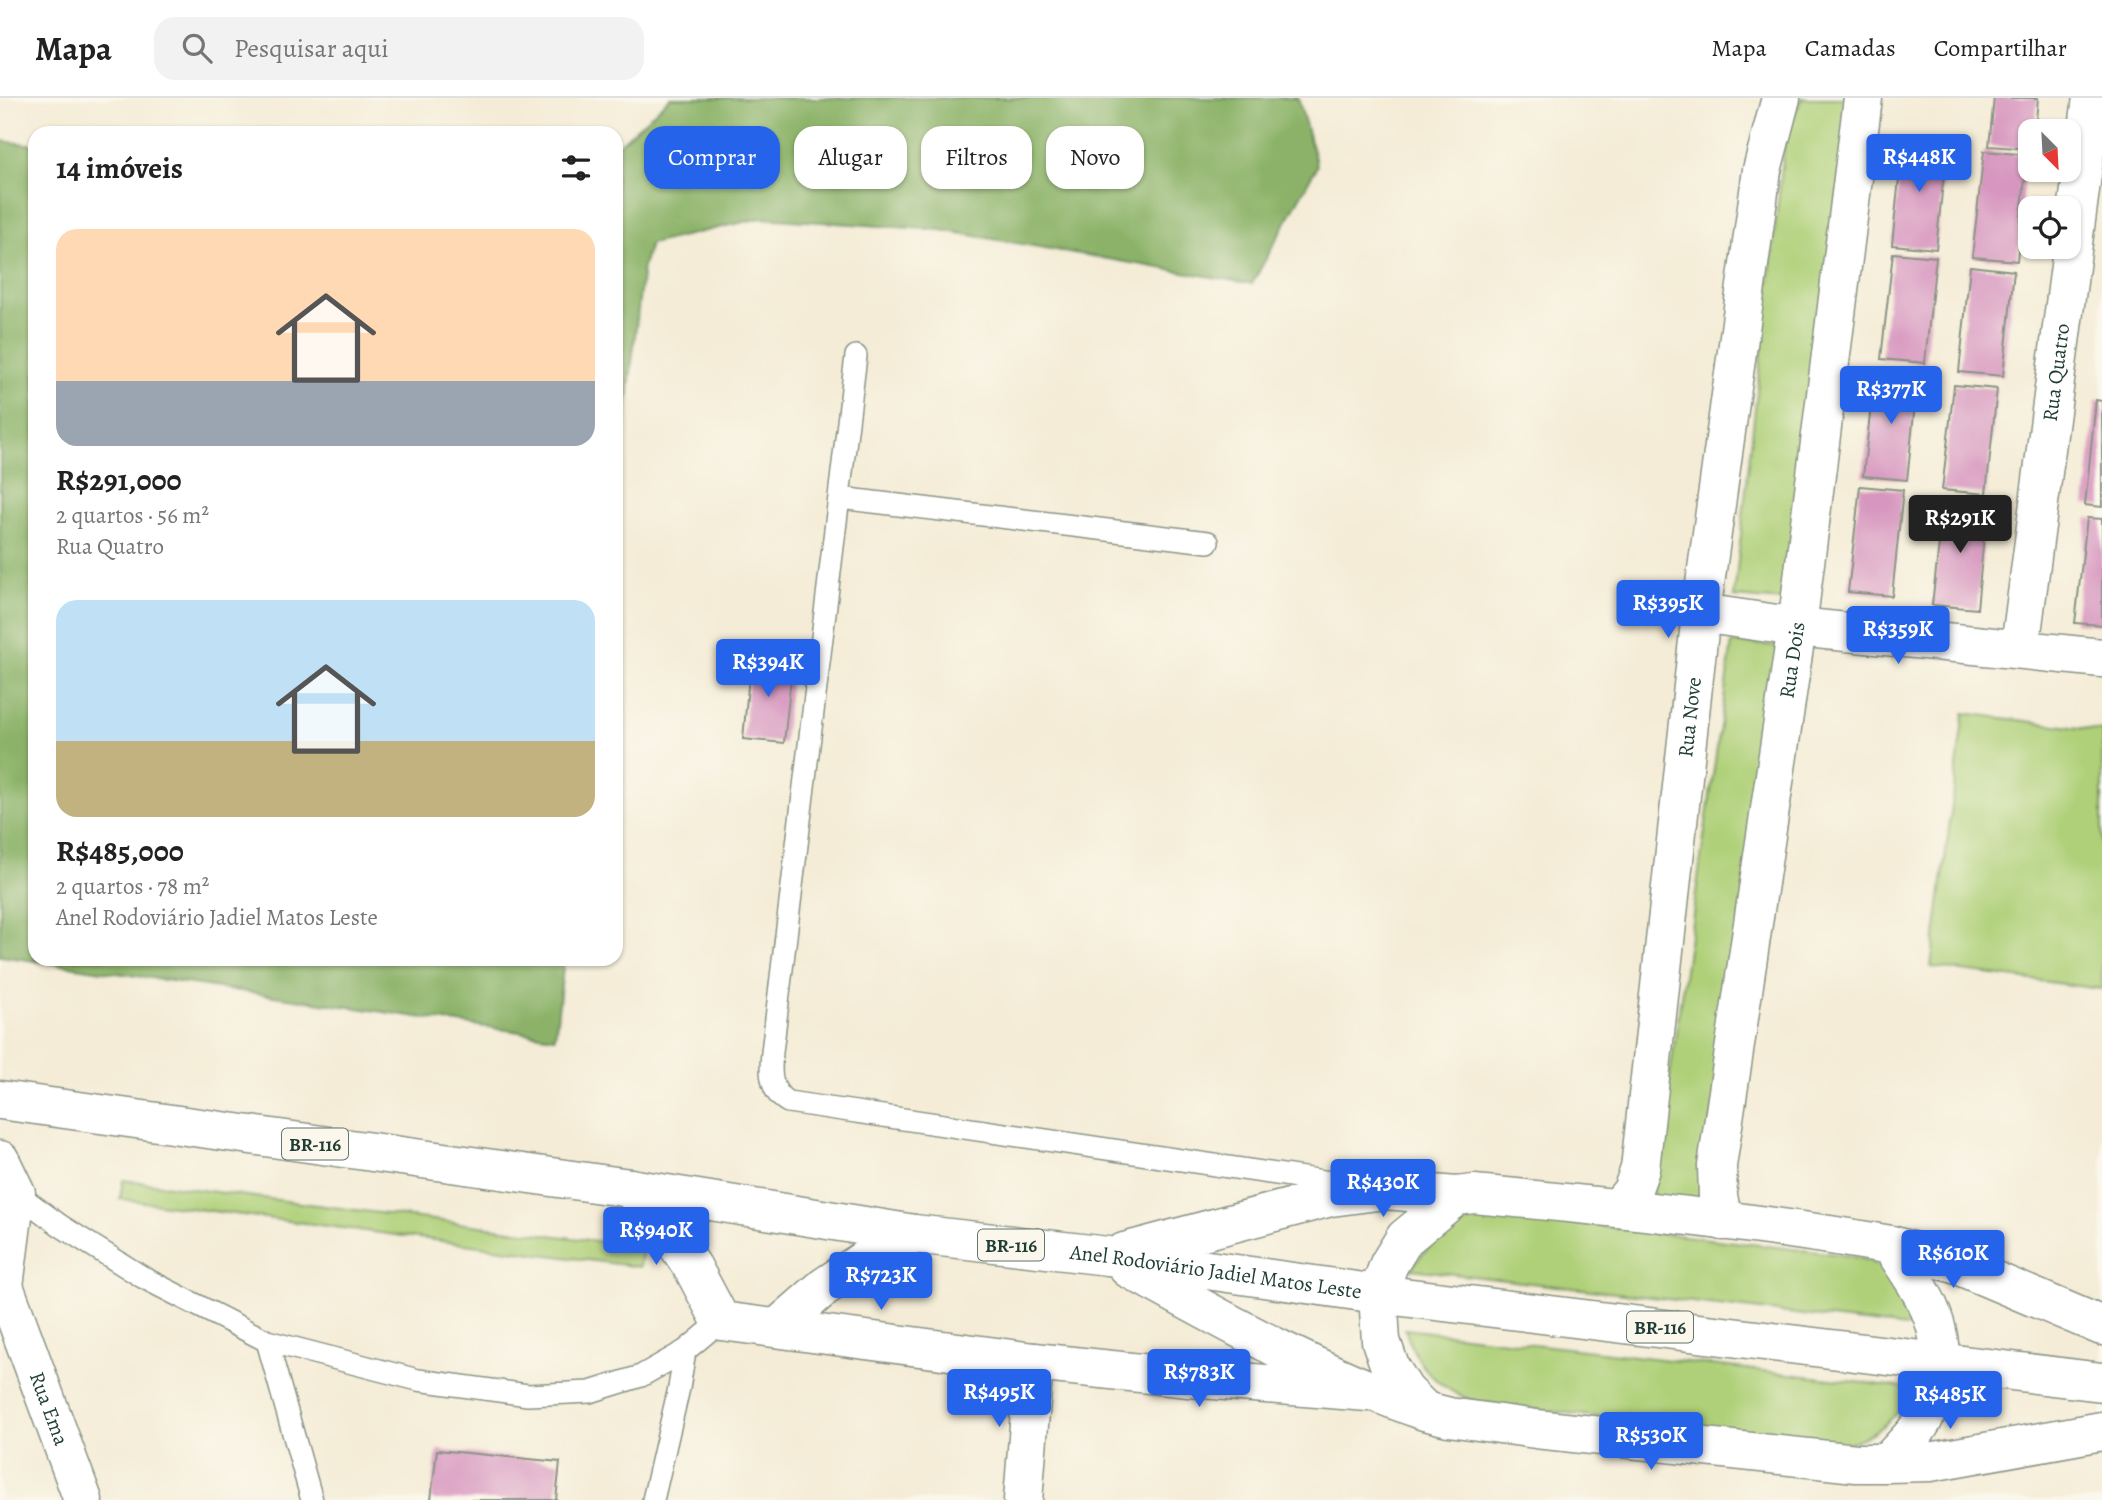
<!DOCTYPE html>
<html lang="pt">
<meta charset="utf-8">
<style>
body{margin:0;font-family:Alegreya,serif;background:#f2f2f2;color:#222;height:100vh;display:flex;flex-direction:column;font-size:26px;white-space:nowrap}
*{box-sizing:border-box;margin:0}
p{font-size:23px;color:#767676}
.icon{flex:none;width:38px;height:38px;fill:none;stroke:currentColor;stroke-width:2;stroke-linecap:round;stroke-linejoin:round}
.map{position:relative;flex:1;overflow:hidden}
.panel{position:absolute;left:28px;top:28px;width:595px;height:840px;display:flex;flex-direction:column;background:#fff;border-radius:21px;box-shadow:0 2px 5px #0004}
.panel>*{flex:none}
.banner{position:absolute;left:644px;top:28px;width:665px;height:63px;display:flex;gap:14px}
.needle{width:46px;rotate:156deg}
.buttons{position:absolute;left:2018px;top:21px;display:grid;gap:14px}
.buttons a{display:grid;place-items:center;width:63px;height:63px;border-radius:14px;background:#fff;box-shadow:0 2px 5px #0004;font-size:35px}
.price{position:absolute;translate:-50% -60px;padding:0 16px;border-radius:7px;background:#2563eb;color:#fff;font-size:23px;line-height:46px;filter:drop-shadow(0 2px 4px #0008)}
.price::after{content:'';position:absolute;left:50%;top:42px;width:21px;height:16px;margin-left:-10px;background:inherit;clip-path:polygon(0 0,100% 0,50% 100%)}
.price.on{background:#222;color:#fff}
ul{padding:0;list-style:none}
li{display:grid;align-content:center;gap:14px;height:371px;padding:0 28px}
li span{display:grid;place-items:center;height:217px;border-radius:21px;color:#555}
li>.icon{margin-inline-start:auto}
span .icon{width:126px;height:126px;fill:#fffc;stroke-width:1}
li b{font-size:30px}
h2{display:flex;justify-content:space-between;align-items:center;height:84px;padding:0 28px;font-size:30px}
.tag{padding:0 24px;border-radius:21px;background:#fff;box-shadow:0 2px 5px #0004;font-size:24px;line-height:63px}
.tag.on{background:#2563eb;color:#fff}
header{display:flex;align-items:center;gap:42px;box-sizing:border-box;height:98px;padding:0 35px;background:#fff;border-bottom:2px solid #e0e0e0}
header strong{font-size:33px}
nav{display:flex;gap:38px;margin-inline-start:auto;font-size:24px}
.search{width:490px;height:63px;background:#f2f2f2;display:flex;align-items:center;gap:18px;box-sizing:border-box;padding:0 24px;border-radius:21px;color:#767676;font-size:26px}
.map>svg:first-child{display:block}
</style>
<header>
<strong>Mapa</strong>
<div class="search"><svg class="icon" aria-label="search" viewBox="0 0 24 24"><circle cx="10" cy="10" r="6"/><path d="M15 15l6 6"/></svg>Pesquisar aqui</div>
<nav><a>Mapa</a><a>Camadas</a><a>Compartilhar</a></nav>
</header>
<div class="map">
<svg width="2102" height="1402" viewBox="0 0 2102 1402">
<rect width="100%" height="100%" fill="#fbf7ec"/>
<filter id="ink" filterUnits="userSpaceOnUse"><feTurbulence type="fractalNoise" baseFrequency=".0143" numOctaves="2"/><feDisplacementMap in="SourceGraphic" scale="14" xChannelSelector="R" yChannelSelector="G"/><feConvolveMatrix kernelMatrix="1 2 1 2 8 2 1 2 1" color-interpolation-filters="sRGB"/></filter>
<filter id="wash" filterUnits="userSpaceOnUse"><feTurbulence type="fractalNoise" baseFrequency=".00686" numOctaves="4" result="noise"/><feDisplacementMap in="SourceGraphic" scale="28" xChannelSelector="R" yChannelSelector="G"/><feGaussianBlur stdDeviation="1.57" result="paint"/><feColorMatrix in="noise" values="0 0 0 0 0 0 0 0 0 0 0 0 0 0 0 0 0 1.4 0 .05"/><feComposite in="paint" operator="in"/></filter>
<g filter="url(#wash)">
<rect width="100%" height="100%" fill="#f4ecd6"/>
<path fill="#afd078" stroke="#678656" stroke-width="2" d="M1802,0h49l-68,503 -49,-4 52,-466z
M1732,545l48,3 -81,559 -47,-6z
M1964,615l138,18v258l-171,-22z
M123,1082l520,67 -3,20 -520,-68z
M1490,1115l361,43 18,5 16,9 38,59 -512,-60c21,-30 44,-47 79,-56z
M1405,1231l512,60c-21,30 -43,48 -79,57l-361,-44c-38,-12 -61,-35 -72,-73z"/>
<path fill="#8bb268" stroke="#55784e" stroke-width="2" d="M670,0h628l19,68 -65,118 -311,-54 -180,-12 -111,26 -7,22 -27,234v-353z
M0,43l35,4v814h529l-9,78 -555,-81z"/>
<g id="blocks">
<path fill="#d796bf" d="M1994,0h44l-3,33h-5v18l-41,-3z
M1903,42l44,4 -11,105 -44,-4z
M1984,53l43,4 -10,106 -45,-4z
M1893,155l43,4 -11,106 -44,-4z
M1970,168l44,5 -11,105 -44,-4z
M1875,273l43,4 -11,105 -44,-4z
M1954,287l43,4 -11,105 -44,-4z
M2096,302l6,1v106l-17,-2z
M1860,388l43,4 -11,106 -44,-4z
M1944,402l43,4 -10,105 -45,-4z
M2087,420l15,1v106l-27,-2z
M751,557l42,4 -9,84 -41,-4z
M437,1352l123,12 -4,38h-125z"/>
</g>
</g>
<g filter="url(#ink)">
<use href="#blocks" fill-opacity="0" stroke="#8a9485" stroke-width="2"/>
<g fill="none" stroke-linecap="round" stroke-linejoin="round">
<g stroke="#8a9485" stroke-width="24">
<path id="lane" d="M856,258l-81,671c-2,25 -13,61 13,75l556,82
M840,400l368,44
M16,1095l45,33 83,52 123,63 151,39 110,15 62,-3 51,-16 44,-25 36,-30
M267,1243l45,159
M653,1402l26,-112 6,-37"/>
</g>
<g stroke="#8a9485" stroke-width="41">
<g id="street">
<path d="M1701,515l96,14 305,31"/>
<path id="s1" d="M2020,550l72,-550"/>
<path id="s2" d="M0,1062l16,33 -12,93 79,214"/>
<path d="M630,1090l36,40 27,40 28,53 313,41 155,16 179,14"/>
<path d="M1474,1096c139,13 279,27 417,51 30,46 58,80 46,137 -4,18 -10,34 -21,49 -9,11 -20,22 -29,32h-31l-320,-34 -87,-12 -24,-6 -20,-20 -15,-24 -9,-26 -3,-47 11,-30 16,-26 51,-42z"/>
<path id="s3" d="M1618,1110l14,-17 8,-22 61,-556 61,-443 19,-72"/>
<path id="s4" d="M1723,1123l-5,-25 -1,-30 80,-539 66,-529"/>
<path d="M777,1230l47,-41 43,-29 47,-24"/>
<path d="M1023,1402l11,-138"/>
</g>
</g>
<g stroke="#8a9485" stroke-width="41">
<g id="highway">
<path id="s5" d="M0,1002l630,88 284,46 194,22 270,38 724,88"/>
<path d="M1891,1147l64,19 147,62"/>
<path d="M1124,1154l207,-55 54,-7 71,6"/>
<path d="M1128,1170c96,53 192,107 297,143"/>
<path d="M1887,1365l43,-1 172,-31"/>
</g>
</g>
<use href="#lane" stroke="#fff" stroke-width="21"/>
<use href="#street" stroke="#fff" stroke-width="38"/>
<use href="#highway" stroke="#fff" stroke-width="38"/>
</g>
</g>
<g text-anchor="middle" stroke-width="5" stroke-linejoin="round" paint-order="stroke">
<g fill="#fbf7ec" stroke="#61756b" stroke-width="2">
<rect x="282" y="1030.5" width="66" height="31" rx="5"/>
<rect x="978" y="1131.5" width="66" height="31" rx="5"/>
<rect x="1627" y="1213.5" width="66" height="31" rx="5"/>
</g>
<g font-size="19" font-weight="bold" fill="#1f3d34">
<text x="315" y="1053">BR-116</text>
<text x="1011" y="1154">BR-116</text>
<text x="1660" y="1236">BR-116</text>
</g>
<g font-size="21" fill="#1f3d34" stroke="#fbf7ec">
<text dy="7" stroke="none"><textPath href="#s1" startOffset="278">Rua Quatro</textPath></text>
<text dy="7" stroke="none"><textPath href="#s4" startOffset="567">Rua Dois</textPath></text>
<text dy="7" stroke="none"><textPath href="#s3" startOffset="500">Rua Nove</textPath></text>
<text dy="7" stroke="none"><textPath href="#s5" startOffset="1228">Anel Rodoviário Jadiel Matos Leste</textPath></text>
<text dy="7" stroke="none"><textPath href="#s2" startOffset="261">Rua Ema</textPath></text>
</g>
</g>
</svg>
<div class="buttons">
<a><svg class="needle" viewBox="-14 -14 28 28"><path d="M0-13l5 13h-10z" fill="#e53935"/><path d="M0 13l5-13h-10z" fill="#767676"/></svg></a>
<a><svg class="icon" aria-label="locate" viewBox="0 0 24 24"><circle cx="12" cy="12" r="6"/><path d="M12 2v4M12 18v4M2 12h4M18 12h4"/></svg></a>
</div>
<b class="price" style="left:1919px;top:96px">R$448K</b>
<b class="price" style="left:1891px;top:328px">R$377K</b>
<b class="price on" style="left:1960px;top:457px">R$291K</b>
<b class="price" style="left:1668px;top:542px">R$395K</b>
<b class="price" style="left:1898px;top:568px">R$359K</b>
<b class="price" style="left:768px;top:601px">R$394K</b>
<b class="price" style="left:1383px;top:1121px">R$430K</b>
<b class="price" style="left:656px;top:1169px">R$940K</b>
<b class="price" style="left:1953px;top:1192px">R$610K</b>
<b class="price" style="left:881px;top:1214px">R$723K</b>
<b class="price" style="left:1199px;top:1311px">R$783K</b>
<b class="price" style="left:999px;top:1331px">R$495K</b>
<b class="price" style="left:1950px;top:1333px">R$485K</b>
<b class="price" style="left:1651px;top:1374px">R$530K</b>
<div class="banner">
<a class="tag on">Comprar</a>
<a class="tag">Alugar</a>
<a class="tag">Filtros</a>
<a class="tag">Novo</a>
</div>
<section class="panel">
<h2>14 imóveis<svg class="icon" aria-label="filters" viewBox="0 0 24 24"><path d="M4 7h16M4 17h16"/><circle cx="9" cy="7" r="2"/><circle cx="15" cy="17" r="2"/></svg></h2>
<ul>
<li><span style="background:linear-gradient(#ffd9b3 70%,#9aa5b1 0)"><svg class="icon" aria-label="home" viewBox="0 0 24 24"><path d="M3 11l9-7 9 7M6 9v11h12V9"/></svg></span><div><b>R$291,000</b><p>2 quartos · 56 m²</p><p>Rua Quatro</p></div></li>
<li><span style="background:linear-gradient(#bfe0f5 65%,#c2b280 0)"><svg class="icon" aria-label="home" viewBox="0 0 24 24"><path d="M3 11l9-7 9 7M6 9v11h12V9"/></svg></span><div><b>R$485,000</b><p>2 quartos · 78 m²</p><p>Anel Rodoviário Jadiel Matos Leste</p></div></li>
</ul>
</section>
</div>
